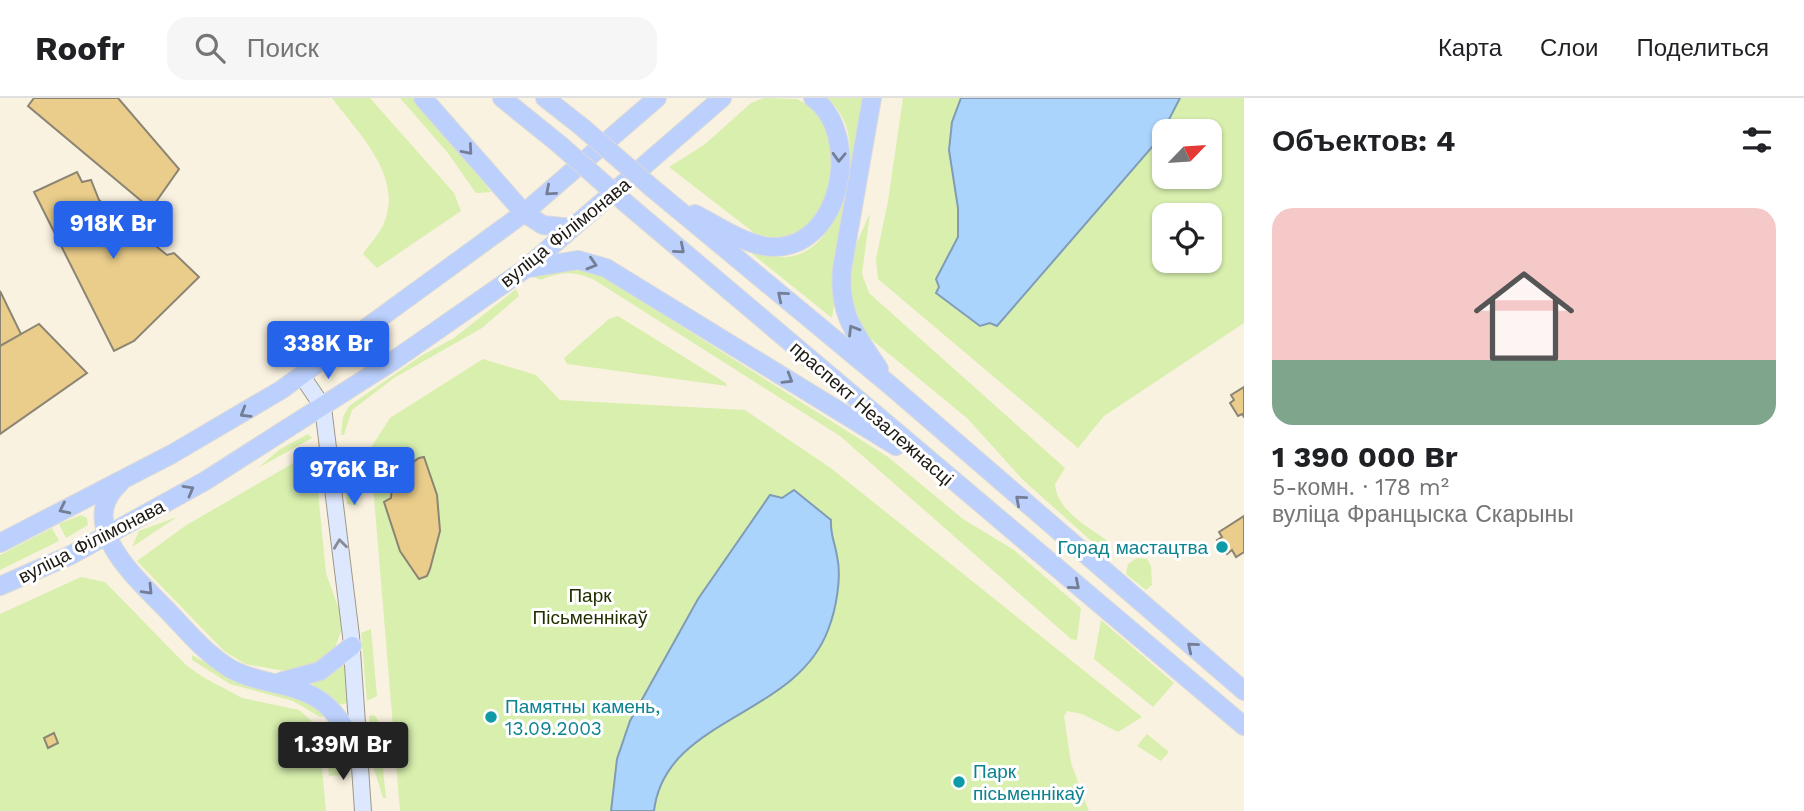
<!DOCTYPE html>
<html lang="ru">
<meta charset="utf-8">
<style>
body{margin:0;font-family:"Work Sans",sans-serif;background:#f6f6f6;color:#202124;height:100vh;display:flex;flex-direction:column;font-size:26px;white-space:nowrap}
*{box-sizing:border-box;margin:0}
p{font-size:23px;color:#757577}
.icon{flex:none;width:38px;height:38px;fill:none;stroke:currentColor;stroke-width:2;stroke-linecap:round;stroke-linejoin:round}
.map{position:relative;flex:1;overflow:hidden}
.panel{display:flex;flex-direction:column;background:#fff;width:560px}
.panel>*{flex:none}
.needle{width:46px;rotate:65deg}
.fabs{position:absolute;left:1152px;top:21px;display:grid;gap:14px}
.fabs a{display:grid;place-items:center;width:70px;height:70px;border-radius:14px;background:#fff;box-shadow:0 2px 5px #0004;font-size:35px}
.price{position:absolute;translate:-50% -60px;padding:0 16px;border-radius:7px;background:#2563eb;color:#fff;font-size:23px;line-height:46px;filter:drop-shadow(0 2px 4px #0008)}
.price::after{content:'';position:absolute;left:50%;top:42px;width:21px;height:16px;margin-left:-10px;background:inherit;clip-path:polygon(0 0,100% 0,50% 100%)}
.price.active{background:#222;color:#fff}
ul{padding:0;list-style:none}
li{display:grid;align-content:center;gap:14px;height:371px;padding:0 28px}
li+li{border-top:2px solid #e0e0e0}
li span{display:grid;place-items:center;height:217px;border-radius:21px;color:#555}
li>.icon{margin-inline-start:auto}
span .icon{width:126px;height:126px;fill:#fffc;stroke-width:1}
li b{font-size:30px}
h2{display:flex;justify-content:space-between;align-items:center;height:84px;padding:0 28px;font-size:30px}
header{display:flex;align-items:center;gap:42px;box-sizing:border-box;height:98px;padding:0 35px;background:#fff;border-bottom:2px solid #e0e0e0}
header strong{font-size:33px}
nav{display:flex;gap:38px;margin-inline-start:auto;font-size:24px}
.search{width:490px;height:63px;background:#f6f6f6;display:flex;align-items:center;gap:18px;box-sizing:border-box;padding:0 24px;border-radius:21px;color:#757577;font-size:26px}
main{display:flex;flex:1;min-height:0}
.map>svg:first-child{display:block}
</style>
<header>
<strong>Roofr</strong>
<div class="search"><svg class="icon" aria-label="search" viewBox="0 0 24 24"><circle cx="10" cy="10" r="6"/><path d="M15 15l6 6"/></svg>Поиск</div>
<nav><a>Карта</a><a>Слои</a><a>Поделиться</a></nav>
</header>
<main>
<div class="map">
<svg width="1244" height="713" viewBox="0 0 1244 713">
<rect width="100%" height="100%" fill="#faf2e0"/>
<path fill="#d8efae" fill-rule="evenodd" d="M332,0h38l84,95 7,18 -84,57 -14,-14c6,-10 17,-20 21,-31 20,-47 -27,-91 -52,-125z
M400,0h12l52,57 27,37 -15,1 -29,-41z
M764,0l33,1 24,13 13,42 -11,55 -17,22 -22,8 -27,-4 -88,-68 35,-22 47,-42z
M828,0h40l-36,220 -92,-74c15,5 31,14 47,13 47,-4 68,-78 62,-117 -2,-18 -9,-29 -21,-42z
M903,0h341v225l-140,93 -26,32 -200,-169 -2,-20 12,-58zM1164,33h45v46h-45zM1164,117h45v46h-45z
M870,115l-8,61 7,19 196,175 -10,16c2,27 34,43 54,58l-12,4 -74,-66 -55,-61 -102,-84 -17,-41v-19l7,-30z
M560,167l33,6 14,8 281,178 75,62 51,31 67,58 -4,32 -6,-1 -231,-203 -244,-155c-20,-10 -35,-10 -55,-1l-8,-3z
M516,191l3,7 -37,32 -88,50 -42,32 -8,25h-3l2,-18 6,-11 72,-50 33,-18z
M618,218l108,67 1,3 -160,-22 -3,-6 45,-39z
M483,261l53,16 24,25 185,10 87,59 310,248 -24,15 -36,-18 -15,-3 -3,5 7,47 18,48h-689l-30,-362 20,-31z
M308,336l4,4 -54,30 22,-19z
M314,353l12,122 15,42 1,14 -8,21 -12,13 -32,9 -45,-8 -21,-13 -87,-90 48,-35z
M341,353h5l5,37 7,18 -11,-2z
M81,417l6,3 1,7 -22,13 -7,-14z
M177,419l-45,30 7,-16z
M52,430l7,13 -59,29v-15z
M1137,460l10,1 4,7 1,19 -6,5 -20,-16 2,-10z
M81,479l24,5 81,83 17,12 39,21 57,12 17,15 3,12 7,74h-326v-197z
M1101,522l73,63 -21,24 -59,-48z
M371,531l6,67 -10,5 -6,-68z
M192,557l49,28 57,14 28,19 -6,1 -27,-16 -63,-17 -38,-24z
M348,557l5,47 -15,3 -29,-24z
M374,617l4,5 8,78h-3l-9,-29 -5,-53z
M334,629l7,20 2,23 -4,5 -10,1 -4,-42z
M1147,636l22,18 -8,9 -24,-15z"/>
<path fill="#aad4fc" stroke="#809cb6" stroke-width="2" d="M961,0h219l-21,41 -162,187 -7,-3 -10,3 -44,-33 3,-6 -3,-8 22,-42v-29l-9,-58 3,-28z
M794,392l37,30c-1,14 4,23 6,36 5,21 -1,54 -9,74 -33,88 -163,87 -174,181h-43l6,-52 13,-38 68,-122 72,-104 12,3z"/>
<path fill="#eacd8b" stroke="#8c8574" stroke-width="2" d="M34,0h84l61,71 -28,40 -123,-103z
M77,74l5,10 9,-2 8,20 68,55 7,-2 25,24 -65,64 -20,10 -80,-159z
M0,193l21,43 -21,12z
M39,226l48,49 -87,61v-88z
M1244,289v30l-2,-3 -4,2 -8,-13 4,-3 -3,-5z
M424,359l13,38 3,36 -10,38 -3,7 -8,3 -19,-28 -16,-49 7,-4 2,-22 26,-18z
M1244,418v36l-8,5 -4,-7 -5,4 -10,-14 5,-3 -3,-5z
M54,635l4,10 -10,5 -4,-10z"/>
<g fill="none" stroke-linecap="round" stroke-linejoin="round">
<g stroke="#9f9887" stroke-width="18">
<path id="secondary" d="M302,278l21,31 28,229 12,175"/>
</g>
<g stroke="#dbdad9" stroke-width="20">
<path id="primary" d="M423,0l101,115 19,12 29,3
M502,0l57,46
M545,0l37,29
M872,0l-30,171c-4,45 13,64 37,100
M651,89l240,199 353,305
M628,107l616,521
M695,116c23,12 53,33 79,33 69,0 88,-114 39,-149
M529,170l49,-8 28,8 290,178
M120,385c-47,42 19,98 48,128 20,21 38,43 63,58 29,16 63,13 90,32 17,12 28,34 39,51
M0,445l172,-89 109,-64 243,-177 133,-115
M0,488l71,-31 134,-74 188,-120 132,-92 197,-171
M280,584l40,-11 32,-25"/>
</g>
<use href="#secondary" stroke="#dde8fe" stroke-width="16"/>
<use href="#primary" stroke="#bbd0fd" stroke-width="18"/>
<g stroke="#dbdad9" stroke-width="20" stroke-linecap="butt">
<path id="primary-bridge" d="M582,29l69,60
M559,46l69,61"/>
</g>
<use href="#primary-bridge" stroke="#bbd0fd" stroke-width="18"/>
</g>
<defs><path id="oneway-chevron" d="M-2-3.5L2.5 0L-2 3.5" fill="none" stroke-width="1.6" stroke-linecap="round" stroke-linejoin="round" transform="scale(1.75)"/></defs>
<g stroke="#747e94">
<use href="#oneway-chevron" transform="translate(468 52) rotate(49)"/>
<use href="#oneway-chevron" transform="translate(839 59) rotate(92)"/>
<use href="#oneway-chevron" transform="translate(550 93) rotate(139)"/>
<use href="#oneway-chevron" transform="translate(680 151) rotate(41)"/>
<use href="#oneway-chevron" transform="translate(592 166) rotate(17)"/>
<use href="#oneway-chevron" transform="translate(782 198) rotate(-140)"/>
<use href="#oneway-chevron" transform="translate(853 232) rotate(-121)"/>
<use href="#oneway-chevron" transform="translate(788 281) rotate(31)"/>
<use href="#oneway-chevron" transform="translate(245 315) rotate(149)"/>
<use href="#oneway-chevron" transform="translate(189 392) rotate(-29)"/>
<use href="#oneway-chevron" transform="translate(1020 402) rotate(-139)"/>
<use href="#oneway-chevron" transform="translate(64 411) rotate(154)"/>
<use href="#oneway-chevron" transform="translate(1075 487) rotate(40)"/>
<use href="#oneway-chevron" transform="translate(148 492) rotate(46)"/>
<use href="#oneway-chevron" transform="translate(1192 549) rotate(-140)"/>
</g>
<use stroke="#878b95" href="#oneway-chevron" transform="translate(340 446) rotate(-97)"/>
<g fill="#0f9aa8" stroke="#fff" stroke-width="2.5">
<circle cx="1222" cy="449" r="7"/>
<circle cx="491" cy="619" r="7"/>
<circle cx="959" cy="684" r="7"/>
</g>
<g text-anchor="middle" stroke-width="6" stroke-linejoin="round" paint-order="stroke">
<g font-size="19" fill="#1d1a14" stroke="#fff">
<text transform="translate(565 134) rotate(-39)" y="7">вуліца Філімонава</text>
<text transform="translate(872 315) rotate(41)" y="7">праспект Незалежнасці</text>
<text transform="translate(91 443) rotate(-27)" y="7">вуліца Філімонава</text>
</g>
<g font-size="19" fill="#0d838f" stroke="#fff" text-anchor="start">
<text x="1208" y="456" text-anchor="end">Горад мастацтва</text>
<text x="505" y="615">Памятны камень,<tspan x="505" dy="22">13.09.2003</tspan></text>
<text x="973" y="680">Парк<tspan x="973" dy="22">пісьменнікаў</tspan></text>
</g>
<g font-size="19" fill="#222f00" stroke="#fff">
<text x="590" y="504">Парк<tspan x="590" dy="22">Пісьменнікаў</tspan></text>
</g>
</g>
</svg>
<div class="fabs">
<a><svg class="needle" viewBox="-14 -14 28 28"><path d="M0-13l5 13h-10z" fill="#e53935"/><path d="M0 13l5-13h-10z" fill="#757577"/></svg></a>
<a><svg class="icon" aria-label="locate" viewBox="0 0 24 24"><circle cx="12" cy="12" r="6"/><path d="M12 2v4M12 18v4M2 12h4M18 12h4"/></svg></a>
</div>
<b class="price" style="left:113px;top:163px">918K Br</b>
<b class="price" style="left:328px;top:283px">338K Br</b>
<b class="price" style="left:354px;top:409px">976K Br</b>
<b class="price active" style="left:343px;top:684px">1.39M Br</b>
</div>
<section class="panel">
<h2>Объектов: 4<svg class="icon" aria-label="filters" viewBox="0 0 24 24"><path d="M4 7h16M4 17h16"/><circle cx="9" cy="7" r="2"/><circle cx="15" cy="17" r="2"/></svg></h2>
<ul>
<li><span style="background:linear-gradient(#f6c9c9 70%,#7fa58c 0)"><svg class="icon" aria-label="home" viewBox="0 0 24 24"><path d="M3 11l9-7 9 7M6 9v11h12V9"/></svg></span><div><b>1 390 000 Br</b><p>5-комн. · 178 m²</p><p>вуліца Францыска Скарыны</p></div></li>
</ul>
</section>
</main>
